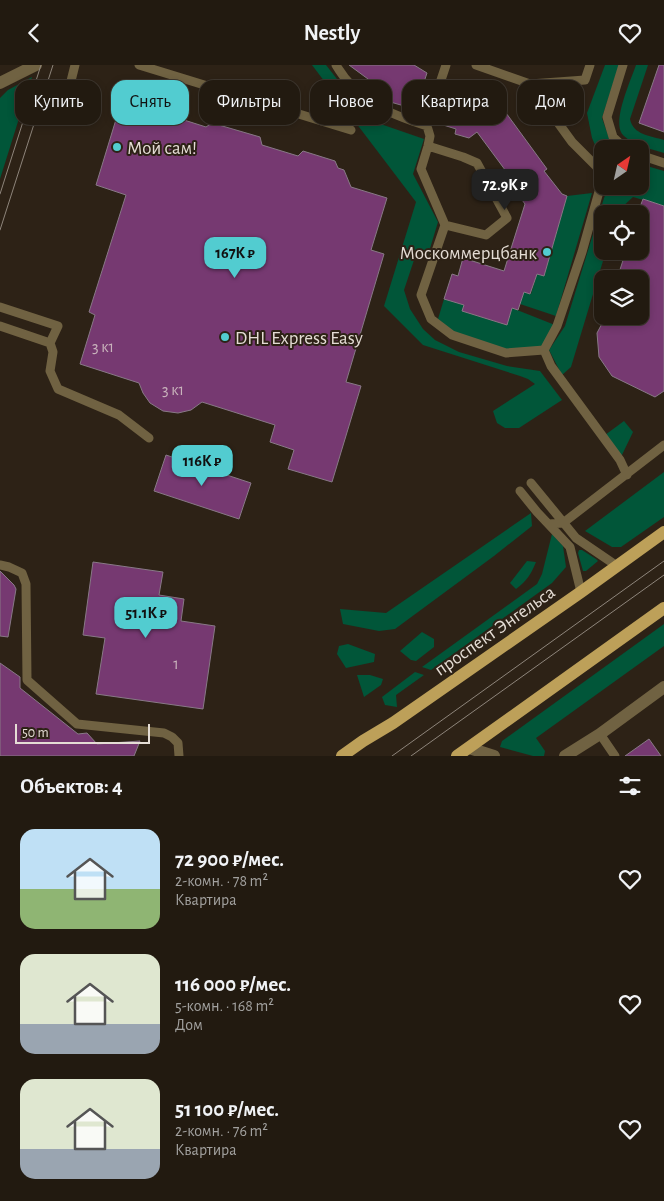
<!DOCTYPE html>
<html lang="ru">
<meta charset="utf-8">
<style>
body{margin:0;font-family:"Alegreya Sans",sans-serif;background:#2e271e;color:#f1f3f6;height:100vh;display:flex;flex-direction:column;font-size:19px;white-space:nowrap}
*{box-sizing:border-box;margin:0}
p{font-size:16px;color:#a2a19f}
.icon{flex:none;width:28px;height:28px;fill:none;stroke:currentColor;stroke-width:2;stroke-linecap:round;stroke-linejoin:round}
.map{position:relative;height:691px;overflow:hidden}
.side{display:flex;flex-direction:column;background:#221a10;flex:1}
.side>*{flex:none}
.top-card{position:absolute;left:15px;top:15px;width:635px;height:45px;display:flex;gap:10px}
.needle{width:32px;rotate:34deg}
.tools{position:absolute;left:594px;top:75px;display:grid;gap:10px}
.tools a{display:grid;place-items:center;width:55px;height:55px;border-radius:10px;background:#221a10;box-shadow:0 2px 8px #0003,0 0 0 1px #3f3830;font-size:25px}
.scale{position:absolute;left:15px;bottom:12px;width:135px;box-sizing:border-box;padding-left:5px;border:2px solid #e5ddd5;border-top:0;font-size:14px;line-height:18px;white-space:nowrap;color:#e5ddd5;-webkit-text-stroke:4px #2d2216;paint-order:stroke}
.price{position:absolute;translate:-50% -42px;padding:0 11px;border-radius:10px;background:#52ccd0;color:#111;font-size:16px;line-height:32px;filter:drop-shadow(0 1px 2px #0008)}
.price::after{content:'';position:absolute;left:50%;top:30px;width:15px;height:11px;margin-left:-8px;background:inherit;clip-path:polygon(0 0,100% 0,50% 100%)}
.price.on{background:#222;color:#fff}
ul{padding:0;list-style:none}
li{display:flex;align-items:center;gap:15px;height:125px;padding:0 20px}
li span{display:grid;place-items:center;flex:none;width:140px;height:100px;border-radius:15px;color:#555}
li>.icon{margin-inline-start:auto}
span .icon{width:60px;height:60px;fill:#fffc;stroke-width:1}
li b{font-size:21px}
h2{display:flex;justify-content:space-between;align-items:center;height:60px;padding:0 20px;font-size:21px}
.tag{padding:0 18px;border-radius:15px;background:#221a10;box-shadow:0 2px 8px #0003,0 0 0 1px #3f3830;font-size:18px;line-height:45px}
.tag.on{background:#52ccd0;color:#111}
header{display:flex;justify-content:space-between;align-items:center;height:65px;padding:0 20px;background:#221a10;font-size:22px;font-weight:700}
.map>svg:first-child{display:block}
</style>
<header><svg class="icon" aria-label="back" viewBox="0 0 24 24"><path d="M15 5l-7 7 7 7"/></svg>Nestly<svg class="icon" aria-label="heart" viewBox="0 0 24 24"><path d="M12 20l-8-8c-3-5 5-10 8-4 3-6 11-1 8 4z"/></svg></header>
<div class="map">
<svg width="664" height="691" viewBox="0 0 664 691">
<rect width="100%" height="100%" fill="#2d2216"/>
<path fill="#015639" d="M312,0h14l43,55 55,19 -11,35 25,48 -10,33 -11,-4 -13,39 6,19 13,20 12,11 24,12 48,14 33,5 22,29 -43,28h-14l-8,-5 -4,-12 42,-27 -7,-5 -8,-3 -97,-31 -39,-39 32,-104z
M605,0h14l-17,53 7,20 8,9 -2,2h-13v12l-10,-23 -5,-25z
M636,0h12l-18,54c3,16 21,17 34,21v13c-13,-4 -29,-7 -40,-17 -14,-11 7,-56 12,-71z
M32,12l-32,102v-81l8,-8z
M640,99l24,7v35l-31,-9 -14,13 -1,4h-16v37h4l-35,116 -9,8 -13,-25 16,-24 39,-128 5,-12h31z
M592,128l-36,123 -36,-12 3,-12 8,2 6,-20 7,2 23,-80z
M444,234l20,6 -2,6 44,14 6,-17 43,17 -13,23 -36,2 -51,-17 -17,-14z
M624,356l9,11 -12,25 -16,-22z
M664,407v45l-43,30h-9l-27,-16z
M531,448l1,13 -38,30 -99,73 -16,2 -36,-7 -3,-15 46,4z
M552,469l11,12 3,21 -14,16 -121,87 -9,-3 115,-83 5,-10z
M579,485h3l14,9 2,2 -12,10h-3l-5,-18z
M527,496l9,1c-5,12 -9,19 -20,27l-6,-6z
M664,559v22l-128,92 9,13 -1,5h-11l-33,-9 2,-6z
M422,567l12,7v8l-18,14 -5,-1 -11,-9z
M348,579l27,10 -1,8 -28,6 -9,-14 2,-8z
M415,607l9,3 -28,20 1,12 -12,-2 -3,-8z
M357,610h13l13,4 -2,6 -17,12z"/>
<path fill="#763971" stroke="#887986" d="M349,0h65l13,8 -4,12 9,3 -3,9 1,4 -5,11 -38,-11 -22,-17 3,-5z
M659,0h5v67l-25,-9z
M444,27l12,4 1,-3 21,7 2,-4 18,6 49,67 -3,2 18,23 5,2 -23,80 -7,-2 -7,20 -6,-2 -6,18 -6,-2 -5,17 -45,-14 2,-6 -20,-6 8,-25 6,2 5,-18 41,13 21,-67 -11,-15 3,-3 -40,-54 -8,6 -14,-4 1,-5 -19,-6 2,-6 -2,-1 2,-9 -1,-4z
M157,32l31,10 -4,13 22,7 6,-4 48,14 2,8 36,11 5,-5 32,10 3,7 6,2 7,17 36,11 -16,52 13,4 -38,128 15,4 -29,96 -44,-13 6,-19 -24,-8 5,-17 -73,-23 -11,8 -13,3 -15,-2 -13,-8 -7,-10 -4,-10 -59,-19 15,-49 -6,-3 37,-117 -30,-10 25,-82 31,10z
M643,134l21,7v185l-9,6 -43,-21 -13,-19 -2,-24 9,-17h34v-37h-23l9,-28h14v-44z
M166,390l85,28 -12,36 -85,-28z
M93,497l70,10 -4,23 25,4 -3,22 34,5 -12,83 -107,-15 9,-56 -22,-3z
M0,506l14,14 2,4 -8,48 -8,-1z
M0,598l20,14v11l58,46 9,-1 10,11 43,-3 -6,15h-134z
M649,674l12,17h-36z"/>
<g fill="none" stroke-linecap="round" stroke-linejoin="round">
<path stroke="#706242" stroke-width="9" d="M139,0l212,65
M336,0c21,36 53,49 91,61
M476,0l54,19 42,58 24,24 6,10
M623,0l-16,52 6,20 13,12
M71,16l4,-16
M530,19l55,-4 5,-15
M435,33l11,-33
M433,41l-6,20 3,10 -2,10 -7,23 24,56 -24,70 10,24 21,16 54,18 38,-3
M428,81l35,11 14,6 30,55 -21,17 -41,-10
M640,90l24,8
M0,242l58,19 -8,17 3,9 -3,19 8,18 61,26 30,23
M0,261l50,17
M544,285l13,-24 25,-74 20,-71
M544,285l7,16 69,94 7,15
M531,418l45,55 41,28
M520,426l17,21 33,35 11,45
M549,459l14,-1 101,-78
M0,500l9,2 13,6 4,11 1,96 50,44 87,9 8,4 6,6 1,13
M600,669l15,22"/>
<path stroke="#706242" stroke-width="12" d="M0,18l36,-18
M469,683l25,8
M565,691l35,-22 64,-47"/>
<path stroke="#bda059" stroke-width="12" d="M342,691l21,-15 30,-18 188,-131 83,-60
M457,691l207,-148"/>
<path stroke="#8e857b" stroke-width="1" d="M0,129l41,-129
M0,165l53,-165
M392,691l272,-195
M411,691l253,-181"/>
</g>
<g fill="#52ccd0" stroke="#2d2216" stroke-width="2">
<circle cx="117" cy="82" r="5"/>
<circle cx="547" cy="187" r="5"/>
<circle cx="225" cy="272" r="5"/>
</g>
<g text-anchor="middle" stroke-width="4" stroke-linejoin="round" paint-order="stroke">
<g font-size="16" fill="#c9b4bc">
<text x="103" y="287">3 к1</text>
<text x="173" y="330">3 к1</text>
<text x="176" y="604">1</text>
</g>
<g font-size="19" fill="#e5ddd5" stroke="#2d2216" text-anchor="start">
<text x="127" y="89">Мой сам!</text>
<text x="537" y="194" text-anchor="end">Москоммерцбанк</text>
<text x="235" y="279">DHL Express Easy</text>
</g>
<g font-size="19" fill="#e5ddd5" stroke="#2d2216">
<text transform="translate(494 565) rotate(-35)" y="7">проспект Энгельса</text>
</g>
</g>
</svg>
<div class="tools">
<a><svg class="needle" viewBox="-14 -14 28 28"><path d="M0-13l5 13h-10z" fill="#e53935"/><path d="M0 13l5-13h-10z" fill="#a2a19f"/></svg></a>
<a><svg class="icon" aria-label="locate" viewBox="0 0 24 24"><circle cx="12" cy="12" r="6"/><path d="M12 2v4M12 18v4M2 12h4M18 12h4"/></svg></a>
<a><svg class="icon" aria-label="layers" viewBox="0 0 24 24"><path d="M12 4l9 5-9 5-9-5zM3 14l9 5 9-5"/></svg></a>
</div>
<div class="scale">50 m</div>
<b class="price on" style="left:505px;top:146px">72.9K ₽</b>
<b class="price" style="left:235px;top:214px">167K ₽</b>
<b class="price" style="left:202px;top:422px">116K ₽</b>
<b class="price" style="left:146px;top:574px">51.1K ₽</b>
<div class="top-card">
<a class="tag">Купить</a>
<a class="tag on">Снять</a>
<a class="tag">Фильтры</a>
<a class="tag">Новое</a>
<a class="tag">Квартира</a>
<a class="tag">Дом</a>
</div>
</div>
<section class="side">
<h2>Объектов: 4<svg class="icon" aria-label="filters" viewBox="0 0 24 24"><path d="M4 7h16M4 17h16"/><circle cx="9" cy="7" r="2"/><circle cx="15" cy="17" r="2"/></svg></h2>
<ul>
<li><span style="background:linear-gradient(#bfe0f5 60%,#8fb573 0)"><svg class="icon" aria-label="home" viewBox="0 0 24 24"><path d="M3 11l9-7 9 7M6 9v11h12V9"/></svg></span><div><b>72 900 ₽/мес.</b><p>2-комн. · 78 m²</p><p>Квартира</p></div><svg class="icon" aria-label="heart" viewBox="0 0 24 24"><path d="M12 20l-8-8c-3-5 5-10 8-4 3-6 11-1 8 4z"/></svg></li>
<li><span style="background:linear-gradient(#dfe7d0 70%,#9aa5b1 0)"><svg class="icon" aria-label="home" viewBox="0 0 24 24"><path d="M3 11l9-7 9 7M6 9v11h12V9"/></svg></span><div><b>116 000 ₽/мес.</b><p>5-комн. · 168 m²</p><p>Дом</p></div><svg class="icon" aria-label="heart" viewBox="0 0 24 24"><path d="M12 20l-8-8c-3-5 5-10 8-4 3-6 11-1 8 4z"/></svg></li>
<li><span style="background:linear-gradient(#dfe7d0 70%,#9aa5b1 0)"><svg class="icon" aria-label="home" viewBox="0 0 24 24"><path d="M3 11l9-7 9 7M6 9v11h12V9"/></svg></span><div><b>51 100 ₽/мес.</b><p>2-комн. · 76 m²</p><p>Квартира</p></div><svg class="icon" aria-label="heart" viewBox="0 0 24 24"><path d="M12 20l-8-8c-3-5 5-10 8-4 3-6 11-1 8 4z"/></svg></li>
</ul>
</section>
